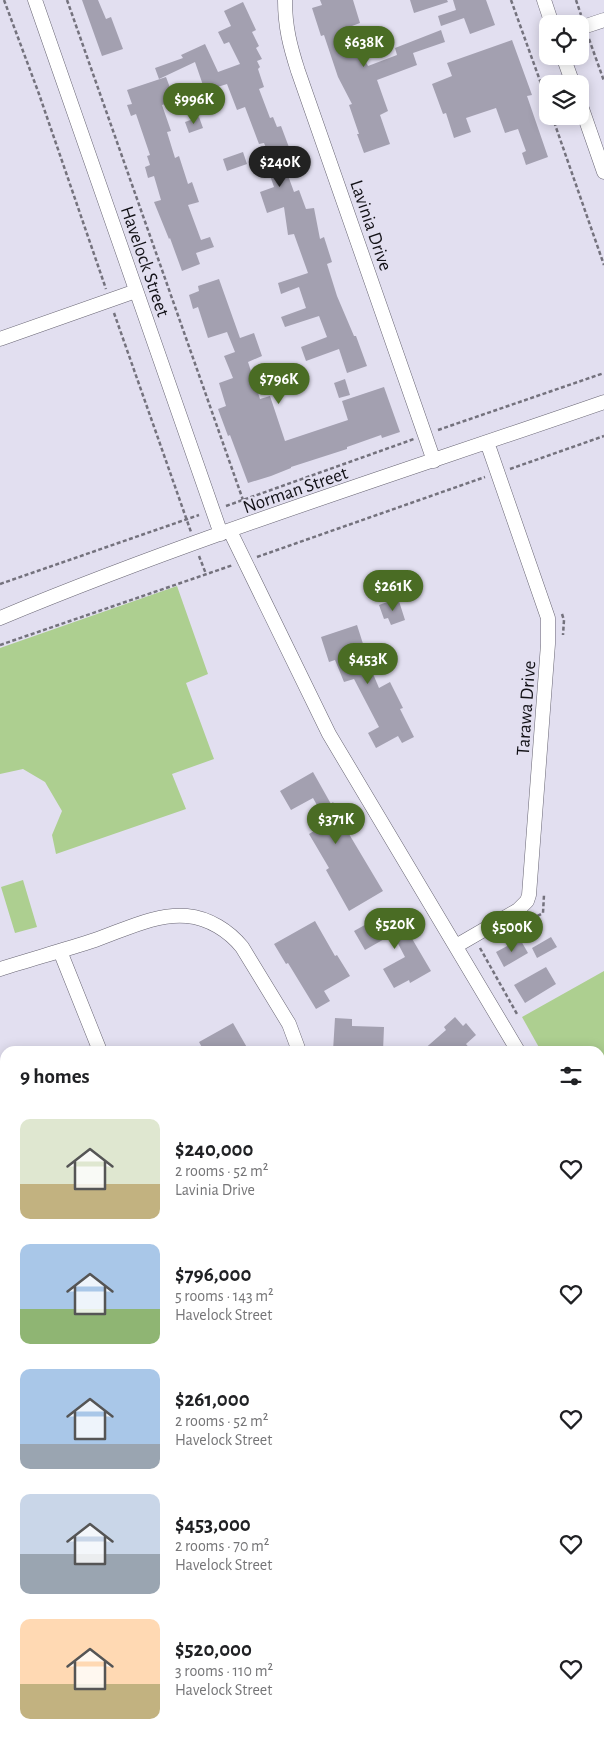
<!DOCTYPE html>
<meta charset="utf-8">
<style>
body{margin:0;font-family:"Alegreya Sans",sans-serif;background:#f6f6f6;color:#202124;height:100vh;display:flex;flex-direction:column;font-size:19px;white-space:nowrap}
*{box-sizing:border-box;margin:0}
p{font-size:16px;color:#757577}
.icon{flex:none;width:28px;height:28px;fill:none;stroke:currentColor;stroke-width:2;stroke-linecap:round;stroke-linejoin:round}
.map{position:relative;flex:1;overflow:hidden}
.panel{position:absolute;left:0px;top:1046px;width:605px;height:696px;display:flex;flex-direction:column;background:#fff;border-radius:15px 15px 0 0;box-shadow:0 2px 12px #0003}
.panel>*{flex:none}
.fabs{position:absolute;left:539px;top:15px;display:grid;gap:10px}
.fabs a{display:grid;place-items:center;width:50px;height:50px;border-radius:10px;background:#fff;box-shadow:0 2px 12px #0003;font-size:25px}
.price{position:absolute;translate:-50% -42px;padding:0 11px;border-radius:18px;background:#4a6c24;color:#fff;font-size:16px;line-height:32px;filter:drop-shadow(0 1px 2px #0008)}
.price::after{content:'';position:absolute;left:50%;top:30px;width:15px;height:11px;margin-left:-8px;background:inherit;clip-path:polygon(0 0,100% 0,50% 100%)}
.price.selected{background:#222;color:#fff}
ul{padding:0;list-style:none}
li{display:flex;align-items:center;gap:15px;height:125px;padding:0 20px}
li span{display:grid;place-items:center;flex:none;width:140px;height:100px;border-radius:10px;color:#555}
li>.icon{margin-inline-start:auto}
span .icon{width:60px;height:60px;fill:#fffc;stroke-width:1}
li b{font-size:21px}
h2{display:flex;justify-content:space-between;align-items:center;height:60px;padding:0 20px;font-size:21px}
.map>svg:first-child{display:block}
</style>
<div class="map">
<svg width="604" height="1742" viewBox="0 0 604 1742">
<rect width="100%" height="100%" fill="#e2dff0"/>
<path fill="#adcf90" d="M177,586l31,88 -22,9 28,76 -42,15 14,35 -130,45 -4,-19 10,-24 -17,-29 -22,-13 -23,5v-126z
M23,880l14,47 -22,6 -14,-46z
M604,971v190l-4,-7v-103h-59l-19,-34z
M600,1588l4,1v153h-338l-2,-4h336z"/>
<path fill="#a3a0b0" d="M82,0h16l8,19 5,-2 12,32 -21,7z
M320,0h33l7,23 -8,3 10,29 6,11 29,-11 -2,-7 46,-18 4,12 -32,11 4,12 -40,15 11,31 -8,4 10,29 -26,9 -7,-19h2l-10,-29 3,-1 -14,-27 -14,-42 -3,1 -9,-28 10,-3z
M410,0h37l1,2 -34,11z
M453,0h33l9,25 -25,9 -6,-16 -23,8 -3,-10 18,-6z
M243,2l13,28 -4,2 7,14 -3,2 6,11 -5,2 3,6 -2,2 6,18 -5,2 11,29 3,-1 4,10 4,-1 15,40 -10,4 8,22 5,-2 7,19 8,-1 6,31 4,-2 8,25 -5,2 10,32 17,40h2l11,30 -20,7 -8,-24 -33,12 -5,-14 26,-10 -8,-21 -34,11 -4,-10 25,-9 -7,-21 -18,7 -3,-11 30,-10 -14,-39 -6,1 -4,-28 -17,6 -7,-21 14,-5 -8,-23 6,-2 -8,-19 -5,1 -14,-37 -8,3 -10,-26 -22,7 -10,-29 -36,17 -4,-11 28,-10 -2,-3 24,-11 13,28 22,-8 -11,-22 -5,2 -6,-12 13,-6 -7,-15z
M512,40l20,55 -5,1 21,61 -22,8 -4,-12 4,-2 -8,-22 -13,4 -9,-25 -30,10 5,14 -17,6 -8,-25 -3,1 -11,-30 20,-8 -5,-13z
M166,77l9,24 -13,4 9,26 -4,1 8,26 4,-2 9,28 4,-2 7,20 -11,3 13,35 9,-3 4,10 -18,6 4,11 -18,7 -12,-33 -1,1 -15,-37 7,-2 -7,-24 -6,2 -3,-11 5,-2 -3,-9 3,-1 -14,-41 -5,2 -4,-11 5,-1 -5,-14z
M199,117l4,11 -14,5 -4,-11z
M243,152l4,12 -20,7 -4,-12z
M219,279l21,59 14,-5 8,23 -14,6 1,3 11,34 10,-3 15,45 63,-21 -6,-19 42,-14 16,45 -18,6 -1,-3 -34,12v2l-56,18v1l-20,8 -23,7 -18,-48 -2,1 -10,-27 8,-3 -7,-23 14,-5 -9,-22 11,-4 -8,-20 -19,6 -10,-31 -5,2 -4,-14 10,-4 -1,-5z
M345,379l5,16 -11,3 -5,-15z
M398,598l7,22 -14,5 -3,-7 -4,1 -5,-14z
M357,625l8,25h-2l16,38 11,-6 13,26 -3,1 14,28 -12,6 -4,-7 -22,12 -8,-15 11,-6 -25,-48 -10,3 -9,-22 -6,2 -8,-25z
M313,772l18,32 2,-2 18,31 -2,1 34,57 -34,20 -23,-41 3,-2 -20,-34 18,-11 -14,-25 -22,12 -11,-19z
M388,912l10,17 6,-4 27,46 -21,12 -1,-3 -15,8 -11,-19 22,-12 -12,-23 -28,16 -11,-19z
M315,921l20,35 2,-1 13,21 -26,15 6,10 -14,8 -28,-46 -2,1 -12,-20z
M551,937l6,10 -20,11 -5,-10z
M520,939l8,14 -24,14 -8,-15z
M546,967l10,17 -31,19 -11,-18z
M455,1017l8,9 3,-3 10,12 -10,9 6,7h-50l24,-21 -2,-3z
M335,1018l17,1v7l32,1 -1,24h-50z
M233,1023l16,28h-45l-5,-9z"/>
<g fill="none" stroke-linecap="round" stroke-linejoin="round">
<g stroke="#686573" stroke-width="15">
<path id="minor" d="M35,0l186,534
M285,0c0,27 5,46 13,71l136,390
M544,0l8,24
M580,28l24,-8
M563,56l10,28
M580,103l24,69
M0,339l136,-48
M230,531l99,203 189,317
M0,618c197,-82 402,-146 604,-216
M456,946l62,-36 9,-9 2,-6 19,-251v-26l-61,-176
M60,951l40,100
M0,969c32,-10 64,-19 95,-29 29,-10 61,-27 92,-24 22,2 42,15 55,31l47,77 10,27
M600,1196l4,6
M600,1376l4,-3
M0,1591l5,-2
M600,1700l4,-3
M152,1738l2,4
M514,1742l9,-4"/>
</g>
<path stroke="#74727d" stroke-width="2.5" stroke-dasharray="4 2.5" stroke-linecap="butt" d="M4,0l35,94 67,195
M67,0l176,500
M511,0l37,103
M576,0l5,15
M589,39l15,42
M552,116l52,149
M114,313l77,219
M438,430l166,-57
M510,469l94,-33
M226,506l188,-67
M199,556l7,18
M257,557l228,-80
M0,584l199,-69
M562,614l2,6 -1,15
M0,645l233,-80
M526,922l17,-9 1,-18
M480,948l37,66
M0,1338l5,3
M0,1575l5,-2
M600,1662l4,-2
M312,1738l2,4"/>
<use href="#minor" stroke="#fff" stroke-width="14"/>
</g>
<g text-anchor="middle" stroke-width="4" stroke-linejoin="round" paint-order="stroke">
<g font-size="19" fill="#121116" stroke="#e2dff0">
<text transform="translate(372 225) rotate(71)" y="7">Lavinia Drive</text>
<text transform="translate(146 261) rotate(71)" y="7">Havelock Street</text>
<text transform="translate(295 489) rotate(-19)" y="7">Norman Street</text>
<text transform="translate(525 708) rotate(-86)" y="7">Tarawa Drive</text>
</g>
</g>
</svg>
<div class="fabs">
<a><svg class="icon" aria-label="locate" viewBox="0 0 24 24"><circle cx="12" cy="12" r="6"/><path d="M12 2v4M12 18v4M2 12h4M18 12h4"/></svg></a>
<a><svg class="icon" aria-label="layers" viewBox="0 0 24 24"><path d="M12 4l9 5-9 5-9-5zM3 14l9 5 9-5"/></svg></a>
</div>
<b class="price" style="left:364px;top:68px">$638K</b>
<b class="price" style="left:194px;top:125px">$996K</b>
<b class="price selected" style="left:280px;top:188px">$240K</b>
<b class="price" style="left:279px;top:405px">$796K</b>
<b class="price" style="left:393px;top:612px">$261K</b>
<b class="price" style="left:368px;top:685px">$453K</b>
<b class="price" style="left:336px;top:845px">$371K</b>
<b class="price" style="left:395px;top:950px">$520K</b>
<b class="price" style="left:512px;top:953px">$500K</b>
<section class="panel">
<h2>9 homes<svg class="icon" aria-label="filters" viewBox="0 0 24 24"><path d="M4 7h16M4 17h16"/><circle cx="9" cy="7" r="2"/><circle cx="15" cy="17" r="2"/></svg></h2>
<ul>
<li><span style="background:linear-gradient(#dfe7d0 65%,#c2b280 0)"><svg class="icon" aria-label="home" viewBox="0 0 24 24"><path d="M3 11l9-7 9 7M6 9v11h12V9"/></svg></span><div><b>$240,000</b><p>2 rooms · 52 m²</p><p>Lavinia Drive</p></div><svg class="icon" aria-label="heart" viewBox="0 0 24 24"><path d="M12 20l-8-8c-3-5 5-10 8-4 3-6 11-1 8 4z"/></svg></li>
<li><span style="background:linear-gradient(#a9c7e8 65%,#8fb573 0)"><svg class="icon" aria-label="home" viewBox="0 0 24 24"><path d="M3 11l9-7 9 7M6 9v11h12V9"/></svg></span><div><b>$796,000</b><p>5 rooms · 143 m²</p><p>Havelock Street</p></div><svg class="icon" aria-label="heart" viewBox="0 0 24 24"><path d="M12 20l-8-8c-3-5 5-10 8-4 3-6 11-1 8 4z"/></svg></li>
<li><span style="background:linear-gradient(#a9c7e8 75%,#9aa5b1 0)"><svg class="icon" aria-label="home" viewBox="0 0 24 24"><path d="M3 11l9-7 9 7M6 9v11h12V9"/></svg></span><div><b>$261,000</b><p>2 rooms · 52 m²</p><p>Havelock Street</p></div><svg class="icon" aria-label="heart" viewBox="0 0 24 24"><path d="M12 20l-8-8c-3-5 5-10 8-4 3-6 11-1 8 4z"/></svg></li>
<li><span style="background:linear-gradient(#c9d6e8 60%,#9aa5b1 0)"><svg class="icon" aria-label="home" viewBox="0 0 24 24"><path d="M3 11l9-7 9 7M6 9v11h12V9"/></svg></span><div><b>$453,000</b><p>2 rooms · 70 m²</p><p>Havelock Street</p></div><svg class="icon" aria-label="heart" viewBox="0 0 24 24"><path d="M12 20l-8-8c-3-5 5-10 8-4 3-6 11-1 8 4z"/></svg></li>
<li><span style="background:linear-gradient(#ffd9b3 65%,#c2b280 0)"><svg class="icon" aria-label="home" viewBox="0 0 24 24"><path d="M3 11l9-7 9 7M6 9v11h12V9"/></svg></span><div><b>$520,000</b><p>3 rooms · 110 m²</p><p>Havelock Street</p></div><svg class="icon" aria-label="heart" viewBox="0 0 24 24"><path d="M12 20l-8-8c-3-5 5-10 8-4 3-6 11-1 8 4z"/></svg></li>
</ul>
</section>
</div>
